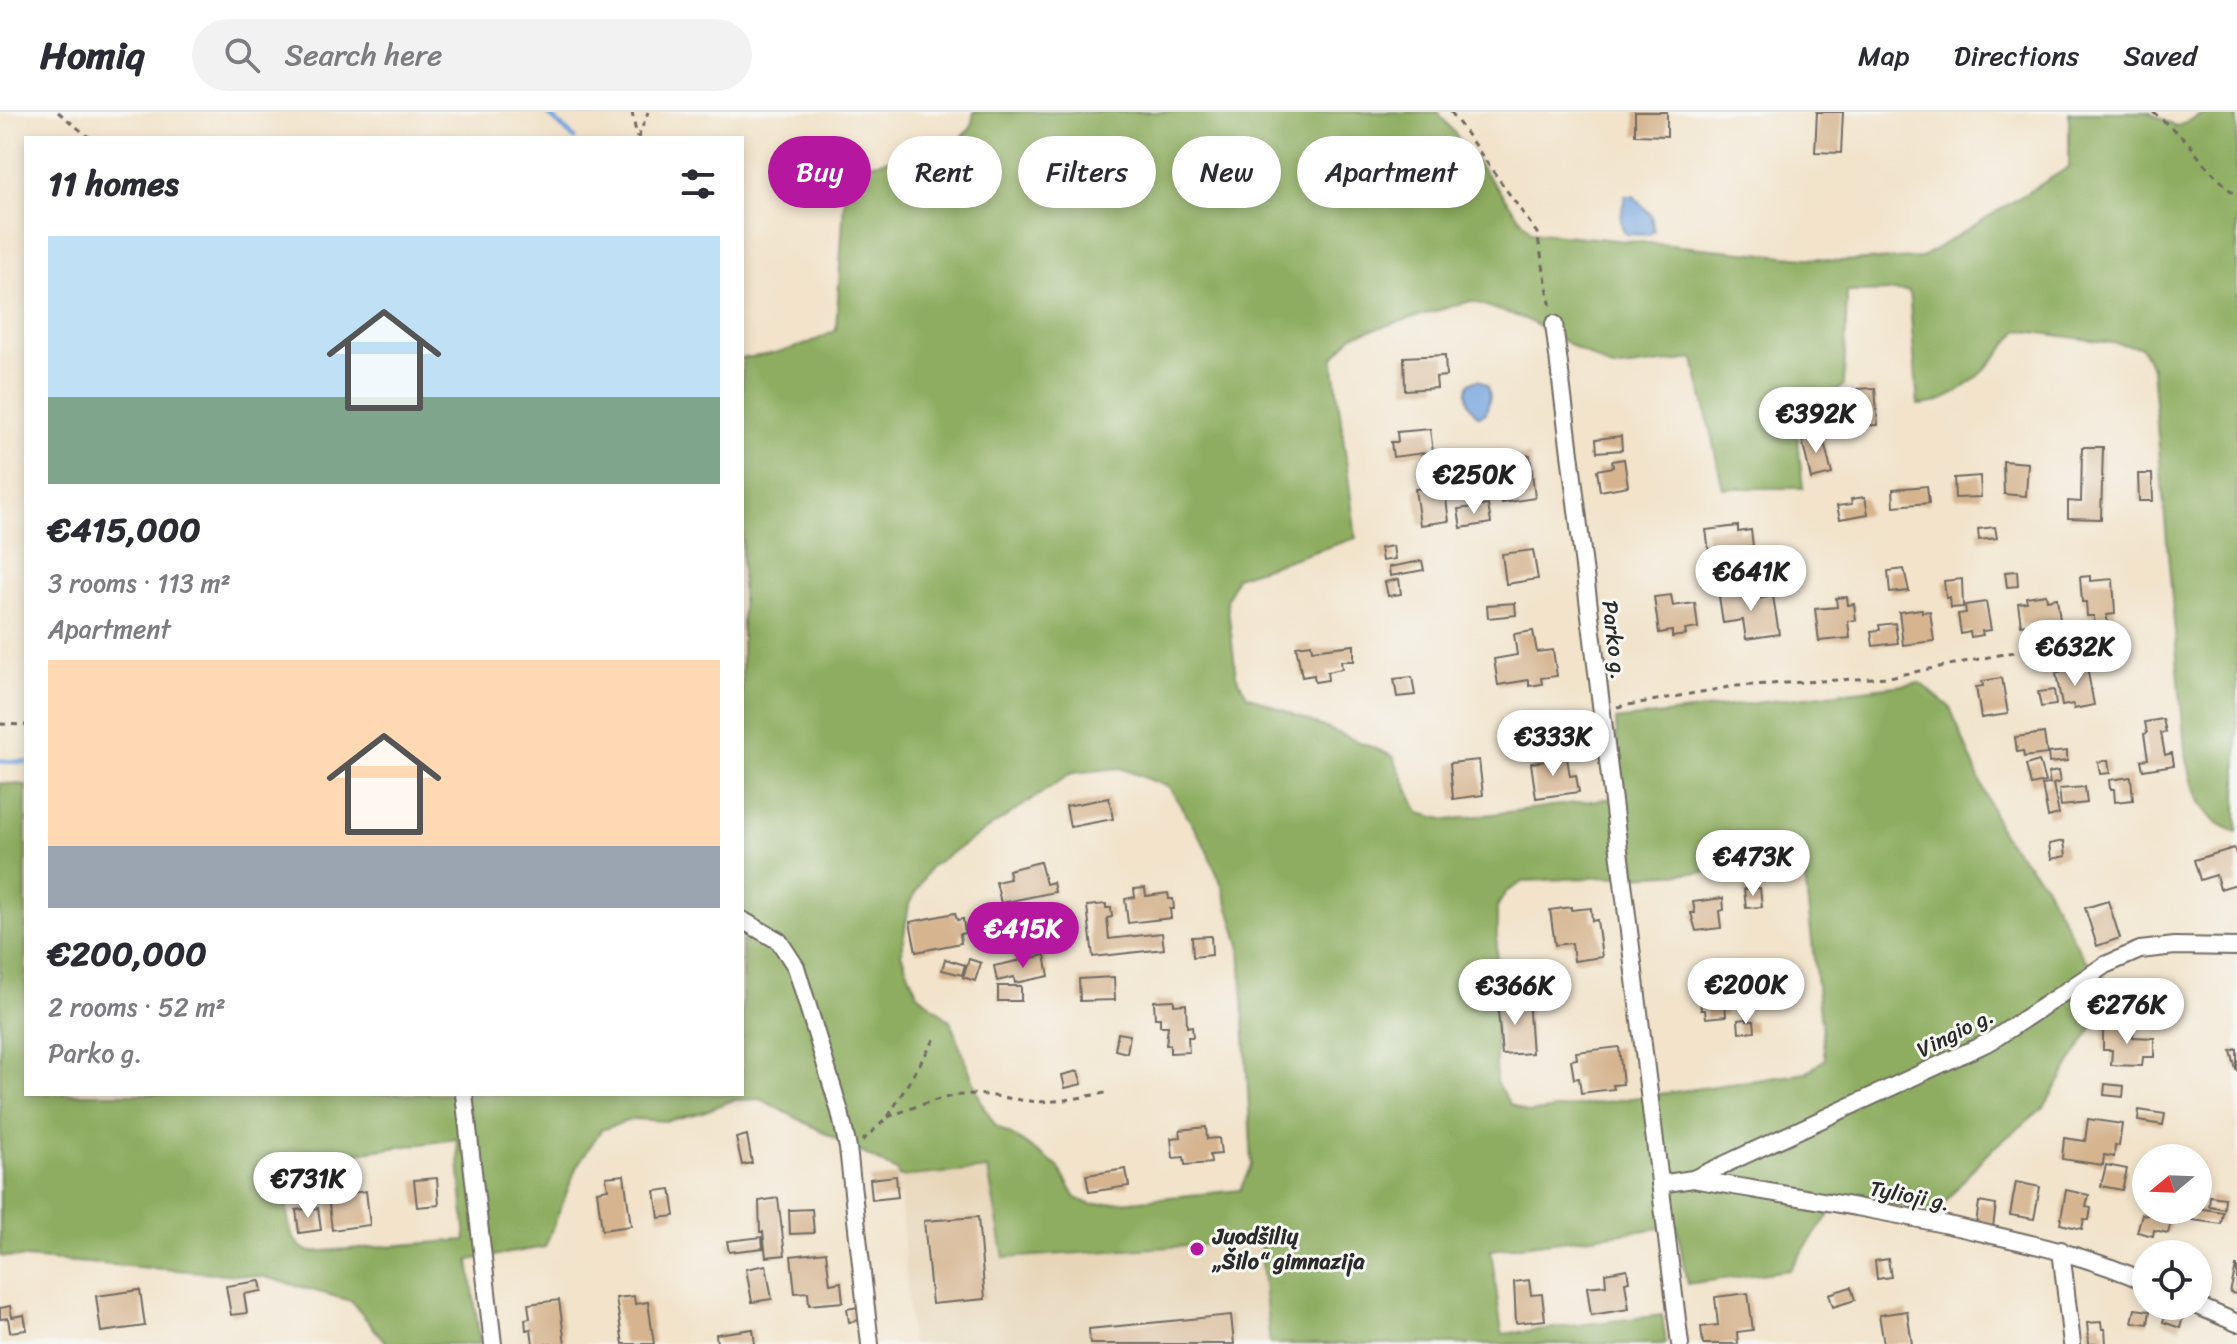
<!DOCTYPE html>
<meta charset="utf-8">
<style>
body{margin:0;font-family:Sriracha,sans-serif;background:#f2f2f3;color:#2b2b33;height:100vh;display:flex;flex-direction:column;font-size:30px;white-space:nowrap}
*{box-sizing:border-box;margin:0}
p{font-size:26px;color:#7c7c81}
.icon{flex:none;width:44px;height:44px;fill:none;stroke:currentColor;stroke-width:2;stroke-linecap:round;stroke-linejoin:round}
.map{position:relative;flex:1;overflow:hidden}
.details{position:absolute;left:24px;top:24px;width:720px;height:960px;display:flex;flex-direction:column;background:#fff;border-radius:0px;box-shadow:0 4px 12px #0003}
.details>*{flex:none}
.guide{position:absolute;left:768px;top:24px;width:760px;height:72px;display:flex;gap:16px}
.needle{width:52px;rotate:251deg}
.fabs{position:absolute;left:2132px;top:1032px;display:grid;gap:16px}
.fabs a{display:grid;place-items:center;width:80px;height:80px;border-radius:50%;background:#fff;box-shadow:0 4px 12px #0003;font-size:40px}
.price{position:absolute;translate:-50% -68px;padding:0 18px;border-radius:28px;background:#fff;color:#222;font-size:26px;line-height:52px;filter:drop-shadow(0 2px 4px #0008)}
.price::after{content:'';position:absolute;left:50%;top:48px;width:24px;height:18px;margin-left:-12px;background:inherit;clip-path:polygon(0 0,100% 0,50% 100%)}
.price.selected{background:#b5179e;color:#fff}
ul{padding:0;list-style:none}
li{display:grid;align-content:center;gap:16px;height:424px;padding:0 24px}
li span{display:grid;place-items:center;height:248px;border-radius:0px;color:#555}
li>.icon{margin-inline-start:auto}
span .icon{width:144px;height:144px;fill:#fffc;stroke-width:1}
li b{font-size:34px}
h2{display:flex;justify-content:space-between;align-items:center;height:96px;padding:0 24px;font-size:34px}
.chip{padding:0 28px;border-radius:36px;background:#fff;box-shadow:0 4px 12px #0003;font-size:28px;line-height:72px}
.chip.selected{background:#b5179e;color:#fff}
header{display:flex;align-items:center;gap:48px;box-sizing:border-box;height:112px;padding:0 40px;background:#fff;border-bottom:2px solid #e1e1e2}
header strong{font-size:38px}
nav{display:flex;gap:44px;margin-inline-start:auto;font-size:28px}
.search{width:560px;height:72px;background:#f2f2f3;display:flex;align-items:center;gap:20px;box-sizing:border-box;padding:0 28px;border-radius:44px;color:#7c7c81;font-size:30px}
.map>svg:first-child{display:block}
</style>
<header>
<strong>Homiq</strong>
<div class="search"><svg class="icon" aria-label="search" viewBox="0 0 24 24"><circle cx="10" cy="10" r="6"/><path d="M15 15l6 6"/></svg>Search here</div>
<nav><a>Map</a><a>Directions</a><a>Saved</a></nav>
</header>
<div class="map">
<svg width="2237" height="1232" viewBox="0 0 2237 1232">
<rect width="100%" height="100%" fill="#f6f6f2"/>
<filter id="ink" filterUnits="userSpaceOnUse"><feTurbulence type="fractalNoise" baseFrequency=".0125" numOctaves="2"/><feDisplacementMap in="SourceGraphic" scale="16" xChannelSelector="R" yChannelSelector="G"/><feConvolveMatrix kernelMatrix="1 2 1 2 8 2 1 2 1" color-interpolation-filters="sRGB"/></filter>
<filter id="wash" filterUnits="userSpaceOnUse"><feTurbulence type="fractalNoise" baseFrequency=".006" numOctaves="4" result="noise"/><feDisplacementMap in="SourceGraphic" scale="32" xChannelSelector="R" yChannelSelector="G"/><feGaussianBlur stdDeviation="1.8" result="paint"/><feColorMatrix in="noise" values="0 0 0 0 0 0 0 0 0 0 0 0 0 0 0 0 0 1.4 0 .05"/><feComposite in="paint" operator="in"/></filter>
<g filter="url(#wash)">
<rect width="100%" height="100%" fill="#f2e3ca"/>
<path fill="#e7d5b7" d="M989,1057l16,89 255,-17 10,103h-359l-12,-166z"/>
<path fill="#8ead60" stroke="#5c6c46" stroke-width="2" fill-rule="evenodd" d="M974,0h464l93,120 307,29 83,-3 148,-91v-55h79l28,15 31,-15h30v720c-41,-13 -44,-47 -52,-83l-33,-381 -11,-21 -122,-17c-26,31 -58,74 -101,75l-9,-114 -62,1 -3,93c-14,12 -39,13 -49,28l8,75h-80l-29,-129 -81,10 -88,-50 -54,-18 -118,34 -20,23 23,180 -120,39 -9,23 9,75 11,20 146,61 26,57 28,7 174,-23 -5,-77 304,-37 30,24 52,128 42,48 39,74 23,22 -4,32 -58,96 -61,50 -46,55 -96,-14 -52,72 -102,14 -10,-58 -186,24 11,84 160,-19 4,29h-396l-10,-103 -256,17 -16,-89 -89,8 -2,-6 -136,-72 -28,1 -30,12 -36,9 -34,-2 -32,11 -24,36 -32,81 -76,13 11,84h-93l-36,-43 -86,-24 -265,-21v-473l26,2v309h716v-736c31,-3 66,-12 94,-28l9,-143 24,-23 81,-17 21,-19zM1120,656l49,19 33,53 20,45 18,60 12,219 -12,26 -149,15 -15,-7 -18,-31 -35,-25 -27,-16 -13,-20 -33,-85 -33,-28 -16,-39 8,-50 21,-37 142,-94zM1793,756l12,10 20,181 -19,14 -278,40 -18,-9 -14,-22 1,-175 9,-15 19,-11zM457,1027l9,101 -156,12c-29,-11 -22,-52 -24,-79l8,-8 18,-6z"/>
<path fill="#76a5df" stroke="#506885" stroke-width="2" d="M1625,84h9l17,19 3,16 -6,4 -22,-1c-9,-10 -3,-26 -1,-38z
M1479,268l9,6 2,10 -4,17 -7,3c-10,-7 -17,-24 -8,-34z"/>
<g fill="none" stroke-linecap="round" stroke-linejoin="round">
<path stroke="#76a5df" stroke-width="5" d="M546,0l28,26
M0,649l26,1"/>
</g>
<g id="blocks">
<path fill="#d5b48f" d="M1635,0h32v24l-32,-1z
M1817,0h26l-2,41 -26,-1z
M1445,243l1,21 -10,1 1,11 -32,2 -1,-33z
M1875,276l3,37 -19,1 -2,-37z
M1855,301l2,19 -13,1 -2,-18z
M1430,317l3,23 -40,5 -2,-15h7l-1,-10z
M1818,319l2,7h3l9,36 -21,5 -10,-44z
M1621,324l1,14 -25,2 -1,-13z
M2082,335h21l-2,72 -33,-1v-17l13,1z
M1530,343l5,43 -33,5 -5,-37 15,-1 -1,-7z
M1624,347l4,27 -28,5 -3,-21 16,-3 -1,-6z
M2003,349l25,2 -2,33 -22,-2z
M2138,362h14l1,27h-14z
M1980,364l1,21 -26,1 -1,-20z
M1444,373l5,36 -29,4 -5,-36z
M1927,374l2,17 -35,3 -1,-17z
M1865,385l3,17 -28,5 -3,-13 15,-2 -1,-5z
M1488,393l3,18 -30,5 -3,-19z
M1738,414v6l13,-2 2,16 -44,6 -3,-22z
M1995,415l2,11 -18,2 -1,-11z
M1393,434l2,13 -13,2 -2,-13z
M1533,438l5,29 -32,5 -4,-30z
M1422,449l2,9 -34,6 -1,-9z
M1904,457l5,22 -19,2 -2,-22z
M2017,459l1,15 -11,1 -2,-15z
M2090,464v5l23,-2 2,35 -8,1v8l-13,1v-8h-7l-1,-14h-4l-2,-25z
M1399,467l2,15 -13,2 -3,-14z
M1962,467l1,28 -12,1 -1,-10h-4l-2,-17z
M1759,477l2,9 12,-2 6,38 -33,5 -3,-19 -20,3 -4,-27z
M2046,482l1,6 10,-2 3,22 -8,1 1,9 -16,2 -1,-9 -15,2 -3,-22 9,-1 -1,-5z
M1671,483l2,11 22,-3 3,25 -13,2 1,5 -14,2v-6l-13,2 -5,-36z
M1847,485l1,8 6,-1 2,16 -8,1 2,17 -31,3 -4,-32 22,-2 -1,-9z
M1986,490l5,28 -9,1 1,4 -12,2 -1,-5 -9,2 -3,-20 8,-1 -1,-8z
M1515,491l1,12 -28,3 -1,-13z
M1922,497v3l8,-1 4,30 -31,4 -4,-33z
M1895,511l3,20 -25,3 -2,-15 9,-1 -1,-5z
M1533,519l4,21 16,-2 4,26 -16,2 1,6 -13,2v-6l-31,5 -4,-26 23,-4 -3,-21z
M1311,532l1,6 42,-5v16h-13l1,8 -15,3 1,8 -13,2 -1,-7 -12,2 -6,-31z
M2087,555l7,38 -20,4 -1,-5 -11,2 -6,-33z
M1412,565l3,18 -18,2 -3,-18z
M2002,566l6,36 -27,4 -5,-31 7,-1 -1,-5z
M2054,578l2,15 -15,2 -3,-15z
M2163,607l3,13 -5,1 4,22 7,-2 2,12 -31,5 -2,-10 7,-1 -4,-25 3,-1 -2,-11z
M2044,621l3,21 -23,3 -1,-6 -6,1 -2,-15z
M2067,639v10l-18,2 -1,-10z
M1567,646l3,18 6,-1 3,17 -43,6 -5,-35z
M1479,648l4,35 -30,4 -3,-36z
M2108,648l2,13 -10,1 -2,-12z
M2039,649l6,21 -14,3 -5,-20z
M2058,659l2,11 -7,2 6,30 -11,3 -6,-32 8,-1 -2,-11z
M2131,665l2,23 -18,2 -1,-13h-4l-1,-9z
M2085,675l2,16 -26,3 -2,-17z
M1109,686l4,21 -43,8 -4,-21z
M2064,729l2,15 -15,3 -2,-15z
M2234,736l3,9v27l-17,5 -4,-14 -16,5 -6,-20z
M1040,750l6,22 7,-2 2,10 -54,11 -5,-21 14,-3 -2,-9z
M1145,776l1,8 22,-3 1,6h4l1,10h-4l1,9 -43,5 -3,-24 10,-2 -1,-8z
M1760,776l2,19 -16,1 -2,-19z
M1723,786l1,12 -5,1 2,17 -25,3 -5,-18h4l-2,-11z
M2108,789l12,37 -23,8 -12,-38z
M1106,792v4h5l1,9 -5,1 2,21 53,-6 2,16 -71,8 -6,-51z
M1571,795v3l20,-2 1,13 5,-1 5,37 -28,4 -2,-18 -17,2 -5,-35z
M955,801l2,7 6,-1 2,14 -5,1 1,9 -45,9 -6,-30z
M1211,824l1,19 -19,2 -1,-20z
M1045,843l4,21 -34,7 -1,-6 -17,4 -3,-15z
M945,847l20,6 -3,10 -20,-5z
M969,847l12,4 -6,18 -12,-4z
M1114,865l1,23 -35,1 -1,-22z
M998,874h23v15h-23z
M1724,877l2,27 -20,2 -1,-8h-4l-1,-11h5l-1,-8z
M1528,887l4,54 -30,2 -5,-54z
M1174,888v5l12,-1 1,23 5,-1 1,11h-5l1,15 -19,1v-8h-4l2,-19h-8v-8h-5l-1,-17z
M1747,907v2h7l1,10 -16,2 -1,-13z
M2103,915l31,1 -1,9 21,1v19h-11l-1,9 -31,-1 1,-15h-9z
M1118,921l12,2 -3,18 -12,-3z
M1619,935l4,37 -10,1 1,4 -33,4 -2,-15 -5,1 -3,-19 6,-1 -1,-7z
M2237,937v21h-1l-5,-19z
M1078,959l4,13 -17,4 -3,-13z
M2105,972l19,2 -1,11 -19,-2z
M2139,998l26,4 -2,11 -25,-4z
M2088,1007l34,5 -3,22 -4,-1 -1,12 -10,-2 -1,10 -41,-6 2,-21 21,3z
M1206,1015l1,12 12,-1 2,16 -11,1 1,8 -26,2 -1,-8 -11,1 -2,-20 10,-1 -1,-7z
M747,1023l5,28 -10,2 -6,-27z
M2163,1038l22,5 -1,3h-23z
M2106,1053l21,4 -5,21 -21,-4z
M1126,1057l3,17 -40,6 -3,-17z
M624,1063l7,51 -29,4 -5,-39 11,-2 -2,-12z
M896,1064l2,21 -26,3 -2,-21z
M437,1066l2,27 -22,2 -3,-27z
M2016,1070l24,5 -6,32 -24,-4z
M671,1077l4,27 -16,2 -4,-27z
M2066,1078l23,5 -3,12 5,1 -2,12 -5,-1 -2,10 -22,-5z
M366,1079l4,34 -38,5 -4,-34z
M2210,1084l15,2 -1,11 -15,-3z
M778,1086l7,57 -19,2 -3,-25h-3l-1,-31z
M1979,1090l17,3 -3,22 -17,-3z
M318,1096l3,22 -22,3 -3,-23z
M2198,1096l25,4 -2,12 -29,-4 2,-10h4z
M812,1097l2,24 -24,1 -1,-24z
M2148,1098h26l-6,23 -14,-3 -1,6 -16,-4 5,-18 5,1z
M978,1105l7,82 -53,5 -8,-83z
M762,1125l1,11 -34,4 -2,-11z
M826,1140l4,32 11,-2 2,20 -34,3 -1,-13 -13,1 -4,-37z
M1888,1147l3,18 -14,2 -2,-18z
M766,1153l6,34 -20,3 -6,-33z
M2236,1154h1v28l-7,-1z
M1627,1157l2,12 -4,1 4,27 -38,6 -4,-28 19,-2 -1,-12z
M1529,1168l2,15 11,-1 3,26 -29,3 -2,-41z
M260,1169l2,10 -18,3 3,19 -16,2 -5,-29z
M1851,1175l4,13 -22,7 -4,-13z
M140,1178l5,36 -44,6 -5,-36z
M1748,1181l5,37 -16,2 1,12h-35l-2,-17 17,-2 -3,-28z
M634,1184l1,8 13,-2 6,42h-31l-7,-46z
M559,1188l6,44h-32l-2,-15 -5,1 -1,-11 5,-1 -2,-14z
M10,1194l2,11 12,-2 3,15 -17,2 -2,-14 -8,1v-11z
M2168,1194l17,4 -5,18 -17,-6z
M858,1195l2,13 -11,2 -2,-13z
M2135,1197l15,2 -2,13 -16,-2z
M1907,1199l5,33h-28l-5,-29z
M1231,1203l3,29h-144l-1,-15z
M2101,1210l1,7h3l1,15h-17l-2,-21z
M753,1217l2,15h-38l-1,-10z"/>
</g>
</g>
<g filter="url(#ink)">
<use href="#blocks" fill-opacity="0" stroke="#716b63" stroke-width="2"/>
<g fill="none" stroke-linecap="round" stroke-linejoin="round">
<g stroke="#716b63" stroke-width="20">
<path id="street" d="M1554,212l126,1020
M742,808l37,21 17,26 44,145 8,36 22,196
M464,982l29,250
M1693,1067l298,-138 114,-76 35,-15 35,-4 62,1
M1660,1072l33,-5c98,17 198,32 295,55 54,12 107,25 158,48
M2061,1138l11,94
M2198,1194l39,17"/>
</g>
<path stroke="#716b63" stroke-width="3" stroke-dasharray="6 6" stroke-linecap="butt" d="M58,0l32,26
M632,0l5,26
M1451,0l86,121 14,75
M2153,0l35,30 16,22 33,33
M638,26l10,-26
M1617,595l118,-21 154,-9 145,-29 85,-13
M0,612l26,1
M888,1005c24,-9 48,-19 73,-22 24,-3 45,4 69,6 26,3 55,-5 81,-9
M862,1029l26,-24 49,-82"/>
<use href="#street" stroke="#fff" stroke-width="16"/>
</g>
</g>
<circle fill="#b5179e" stroke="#f6f6f2" stroke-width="3" cx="1197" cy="1137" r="8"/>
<g text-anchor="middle" stroke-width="6" stroke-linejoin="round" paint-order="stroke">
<g font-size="22" fill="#2b2b2b" stroke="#f6f6f2">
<text transform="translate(1615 528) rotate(83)" y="8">Parko g.</text>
<text transform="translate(1955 920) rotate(-27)" y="8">Vingio g.</text>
<text transform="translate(1910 1083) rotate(11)" y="8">Tylioji g.</text>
</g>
<g font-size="22" font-weight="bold" fill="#2b2b2b" stroke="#f6f6f2" text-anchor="start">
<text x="1213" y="1132">Juodšilių<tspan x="1213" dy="25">„Šilo“ gimnazija</tspan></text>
</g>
</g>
</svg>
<div class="fabs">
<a><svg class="needle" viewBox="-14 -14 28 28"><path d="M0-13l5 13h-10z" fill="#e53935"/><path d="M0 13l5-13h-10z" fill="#7c7c81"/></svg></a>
<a><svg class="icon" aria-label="locate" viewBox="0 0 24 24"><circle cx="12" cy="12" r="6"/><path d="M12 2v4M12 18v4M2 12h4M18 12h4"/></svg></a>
</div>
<b class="price" style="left:1816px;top:343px">€392K</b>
<b class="price" style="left:1474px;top:404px">€250K</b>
<b class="price" style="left:1751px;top:501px">€641K</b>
<b class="price" style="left:2075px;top:576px">€632K</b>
<b class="price" style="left:1553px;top:666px">€333K</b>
<b class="price" style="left:1753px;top:786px">€473K</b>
<b class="price selected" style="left:1023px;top:858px">€415K</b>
<b class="price" style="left:1746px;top:914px">€200K</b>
<b class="price" style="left:1515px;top:915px">€366K</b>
<b class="price" style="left:2127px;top:934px">€276K</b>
<b class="price" style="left:308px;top:1108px">€731K</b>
<div class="guide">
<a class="chip selected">Buy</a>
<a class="chip">Rent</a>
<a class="chip">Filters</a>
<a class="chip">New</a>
<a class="chip">Apartment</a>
</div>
<section class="details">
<h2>11 homes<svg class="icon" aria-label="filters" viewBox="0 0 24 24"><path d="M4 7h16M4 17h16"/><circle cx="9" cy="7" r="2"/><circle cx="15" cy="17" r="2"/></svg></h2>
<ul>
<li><span style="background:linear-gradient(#bfe0f5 65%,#7fa58c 0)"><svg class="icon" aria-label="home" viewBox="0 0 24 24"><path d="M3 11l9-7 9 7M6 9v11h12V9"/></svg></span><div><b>€415,000</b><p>3 rooms · 113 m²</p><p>Apartment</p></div></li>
<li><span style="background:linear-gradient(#ffd9b3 75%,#9aa5b1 0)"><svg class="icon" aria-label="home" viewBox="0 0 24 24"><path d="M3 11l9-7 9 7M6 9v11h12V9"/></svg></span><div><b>€200,000</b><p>2 rooms · 52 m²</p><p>Parko g.</p></div></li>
</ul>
</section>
</div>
